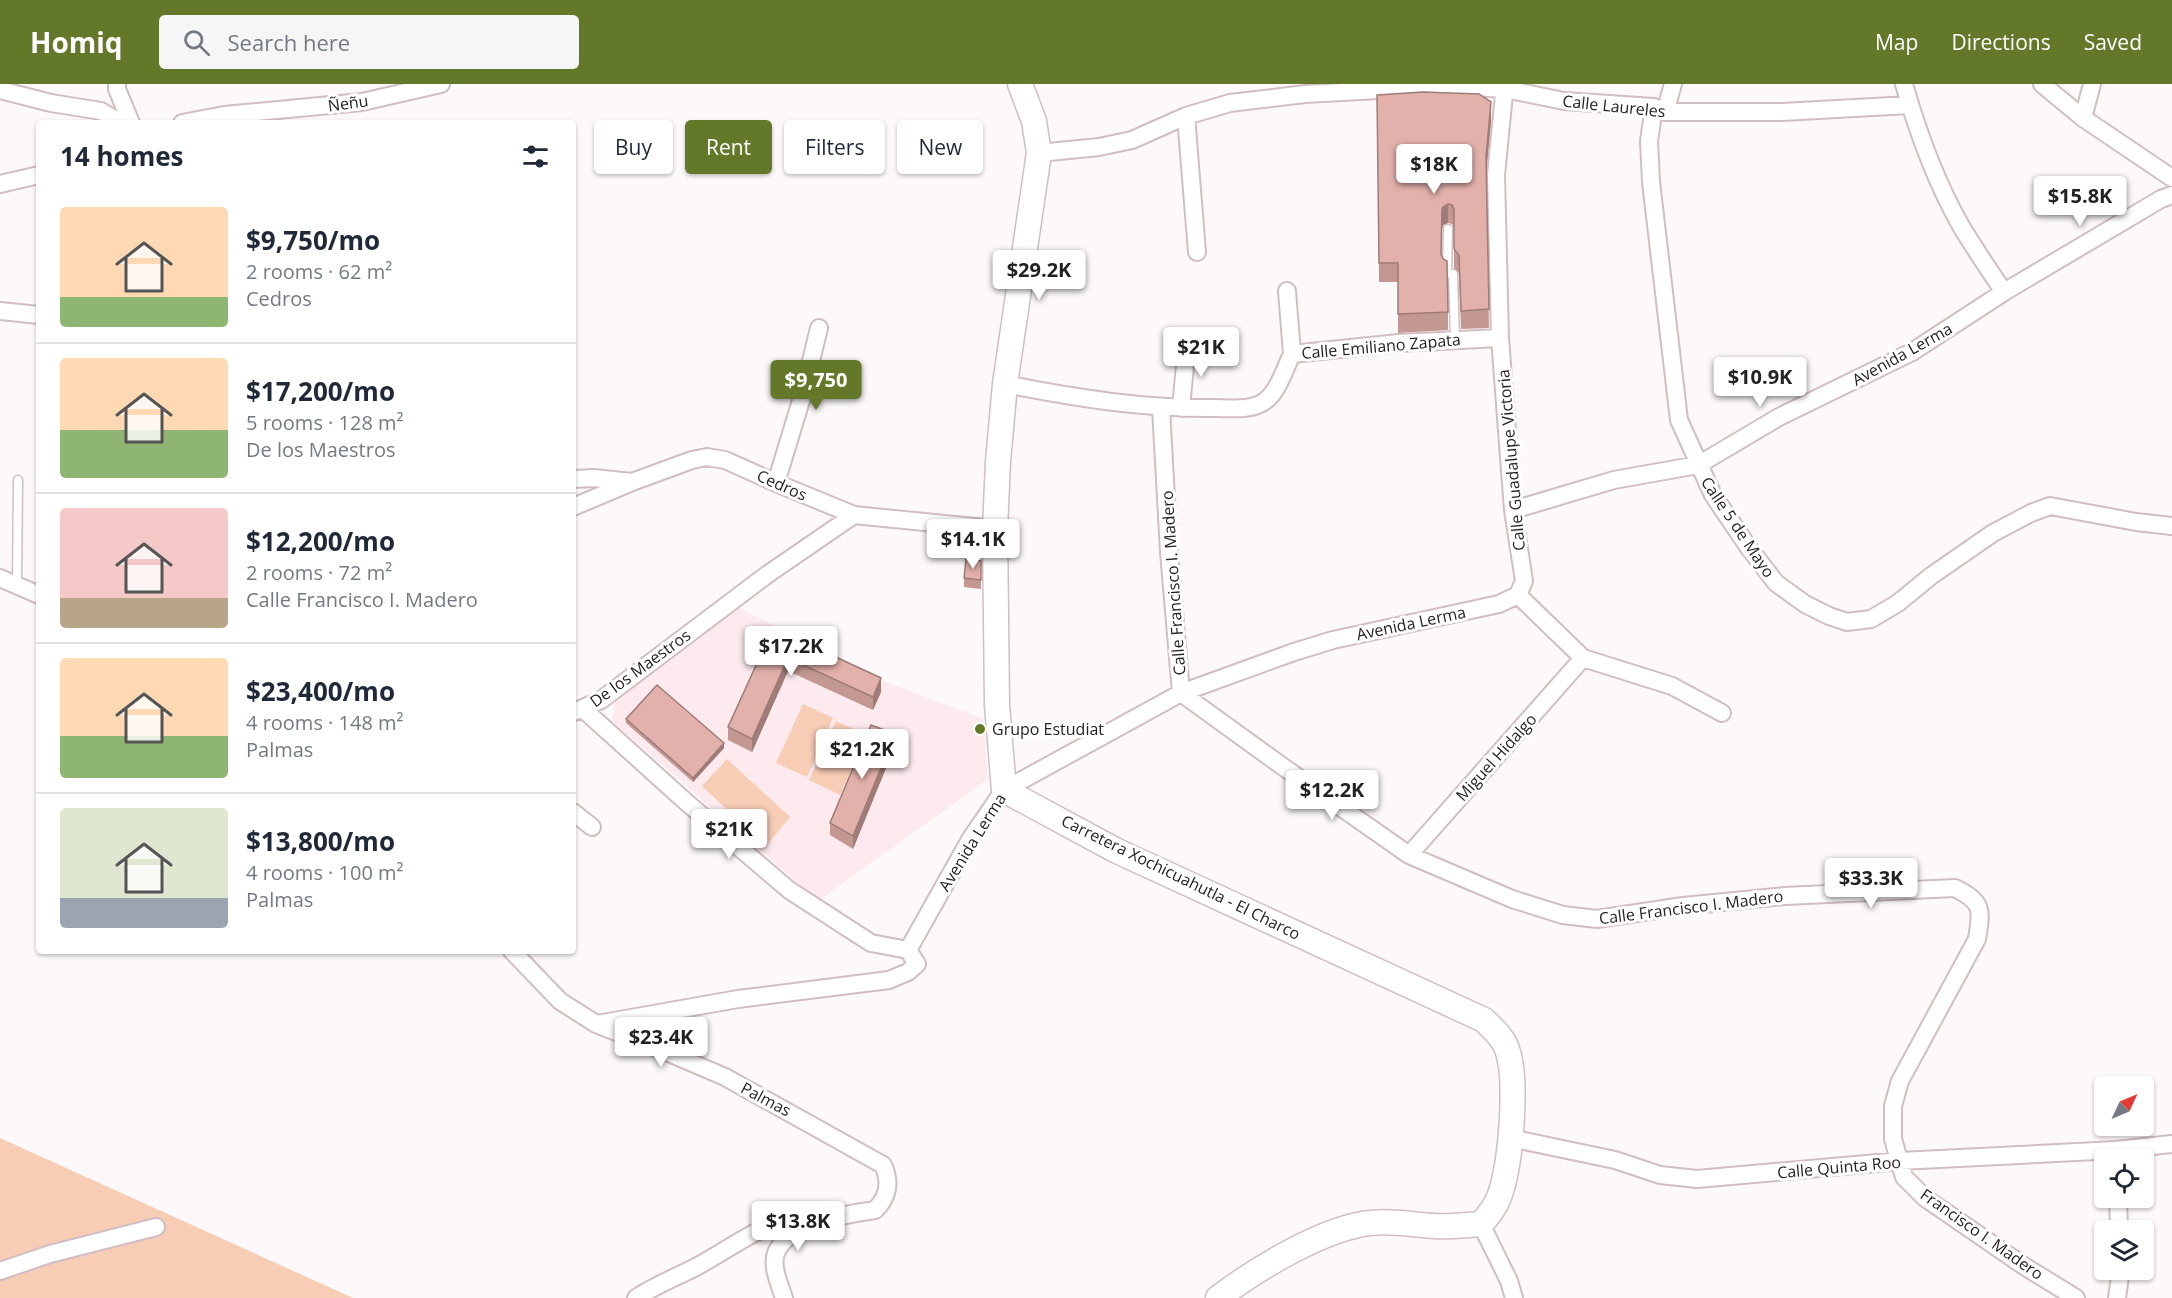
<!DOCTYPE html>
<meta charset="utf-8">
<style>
body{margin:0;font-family:"Open Sans",sans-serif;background:#f6f6f7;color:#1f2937;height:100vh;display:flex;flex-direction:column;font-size:22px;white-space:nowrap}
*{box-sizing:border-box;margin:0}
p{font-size:20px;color:#747a83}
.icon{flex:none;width:33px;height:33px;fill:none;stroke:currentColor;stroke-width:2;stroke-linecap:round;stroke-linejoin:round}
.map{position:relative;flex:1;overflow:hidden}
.side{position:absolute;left:36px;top:36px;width:540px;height:834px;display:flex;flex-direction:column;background:#fff;border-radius:6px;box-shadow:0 2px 4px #0004}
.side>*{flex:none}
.hud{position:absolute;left:594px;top:36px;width:570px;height:54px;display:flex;gap:12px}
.needle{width:39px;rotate:46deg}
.tools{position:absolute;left:2094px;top:992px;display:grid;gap:12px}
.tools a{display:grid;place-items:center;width:60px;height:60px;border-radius:6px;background:#fff;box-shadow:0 2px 4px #0004;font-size:30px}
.price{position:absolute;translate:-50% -51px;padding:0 14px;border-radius:6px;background:#fff;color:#222;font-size:20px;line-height:39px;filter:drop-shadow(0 2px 3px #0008)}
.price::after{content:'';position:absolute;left:50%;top:36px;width:18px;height:14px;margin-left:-9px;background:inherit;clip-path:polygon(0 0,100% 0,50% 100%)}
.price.current{background:#637829;color:#fff}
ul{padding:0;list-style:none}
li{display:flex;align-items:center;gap:18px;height:150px;padding:0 24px}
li+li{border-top:2px solid #e0e1e3}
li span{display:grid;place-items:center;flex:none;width:168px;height:120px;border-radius:6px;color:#555}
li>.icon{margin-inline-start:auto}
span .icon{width:72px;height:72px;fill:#fffc;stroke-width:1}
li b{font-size:26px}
h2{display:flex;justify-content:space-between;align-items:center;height:72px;padding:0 24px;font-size:26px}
.tag{padding:0 21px;border-radius:6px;background:#fff;box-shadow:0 2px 4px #0004;font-size:21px;line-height:54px}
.tag.current{background:#637829;color:#fff}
header{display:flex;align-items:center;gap:36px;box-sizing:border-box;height:84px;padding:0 30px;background:#637829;color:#fff}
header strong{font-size:28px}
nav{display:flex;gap:33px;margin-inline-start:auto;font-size:21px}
.search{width:420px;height:54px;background:#f6f6f7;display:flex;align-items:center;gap:15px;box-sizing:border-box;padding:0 21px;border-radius:6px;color:#747a83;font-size:22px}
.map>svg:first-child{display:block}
</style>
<header>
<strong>Homiq</strong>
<div class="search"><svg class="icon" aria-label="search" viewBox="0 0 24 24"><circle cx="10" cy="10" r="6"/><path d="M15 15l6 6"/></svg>Search here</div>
<nav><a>Map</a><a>Directions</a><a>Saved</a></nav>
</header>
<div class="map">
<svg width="2172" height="1214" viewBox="0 0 2172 1214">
<rect width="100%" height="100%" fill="#fdf9fa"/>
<path fill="#fceaee" d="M739,524l152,76 92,35 5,60 -170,122 -206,-180 3,-22z"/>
<path fill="#f8cdb6" d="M803,620l30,14 -26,59 -31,-14z
M836,637l30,14 -26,60 -31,-15z
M727,675l63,58 -24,29 -64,-60z
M0,1054l353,160h-353z"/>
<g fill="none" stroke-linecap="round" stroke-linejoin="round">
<g stroke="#d1bec2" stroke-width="11">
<path id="lane" d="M1448,145l-1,44 6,1 2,66
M17,500l1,-104"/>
</g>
<g stroke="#d1bec2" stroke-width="20">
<path id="street" d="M117,0v5l14,34
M1505,0l-9,91 4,163 13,172 11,71 -6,14
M1904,0c14,49 32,98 57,142 13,22 28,44 43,66
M2042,0l41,34 89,60
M0,6l51,13 50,8 20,12
M1654,23l-5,34 2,41 28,238 34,75 36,53 27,35 29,21 24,12 18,6 24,-3 27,-16 33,-27 62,-43 38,-20 19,-7 86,16 36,4
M1665,28l8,-28
M1186,32l11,136
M2083,34l9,-34
M182,39l42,-8 138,-13 79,-18
M1039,69l60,-6 33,-7 54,-24 44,-13 75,-9 149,-8 51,3 59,12 90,6 11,5h117l128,-7
M0,100l39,-9
M1287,207l5,63
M0,227l39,4
M1005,300c70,14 139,25 210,24 15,0 37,3 50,-7 13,-9 20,-33 27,-47l107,-11 101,-5
M1161,324l8,144 12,141 101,73 127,89 103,44 51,16 34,4 86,-13 102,-10 170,-8c28,14 27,21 22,51l-77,142 -7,25v33l11,38 21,21 99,68 52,32
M1181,324l6,-64
M573,395l21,-1 38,4 60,-22 15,-3 18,3 51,23 78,32 141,14
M776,399l27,-89 16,-66
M573,423l57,-24
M1513,426l101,-30 84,-15 81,-48 133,-65 92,-60 157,-93 11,-4
M0,494l39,17
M1518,511l65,63 89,28 50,27
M583,625l102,92 104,89 82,53 37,7
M574,628l27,-12 167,-126 86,-59
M573,728l19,15
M1409,771l174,-197
M908,866l63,-112 33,-48 177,-97 113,-41 39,-12 166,-36 19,-9
M512,867l48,50 36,23 66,26 63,27 158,88c8,17 5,33 -8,45 -28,4 -87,13 -99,43 -5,14 4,32 8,45
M597,940l141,-25 151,-19 19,-8 9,-8 -9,-14
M1510,1054l105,22 45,15 37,4 203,-18 216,-11 56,-6
M2118,1113l1,33
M1481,1140l28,57 5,17
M0,1187l50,-17 106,-27
M636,1214c18,-12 38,-20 58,-30 48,-25 69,-51 128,-51
M2117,1214l4,-29"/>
</g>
<g stroke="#d1bec2" stroke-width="27">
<path id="secondary" d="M1020,0l14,37 5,32 -34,231 -7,78 -3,67 2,176 7,85 111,60 369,170c8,8 19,17 23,29 11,31 4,117 -8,148 -4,11 -11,19 -18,27 -16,1 -31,3 -46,2 -22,-1 -44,-6 -65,-3 -47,5 -115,47 -152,75"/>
</g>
<use href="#lane" stroke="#fff" stroke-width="8"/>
<use href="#street" stroke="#fff" stroke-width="16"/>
<use href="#secondary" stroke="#fff" stroke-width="24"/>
</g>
<path fill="#c39893" d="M1377,11l114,26 -5,50 3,157 -28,1 -2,-56 -5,-5v-40l-2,-4 -4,-1 -5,2 -1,4 -1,26 7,57v18l-50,3v-51h-19z
M981,477v28l-17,-2v-9z
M773,544l108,64 -8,18 -85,-39 -36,81 -24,-12v-13z
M626,635l98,29 -31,34 -67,-59z
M895,662l-42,103 -23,-14v-12z"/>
<path fill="#9f7c78" d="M1491,18v19l-5,54v-18z
M1448,120v19l-5,2 -1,4v-19l1,-3z
M788,574v13l-36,81v-13z
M881,594v14l-8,18v-13z
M895,650v12l-42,103v-13z
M724,659v5l-31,34v-4z"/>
<path fill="#e3b1ab" stroke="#9f7c78" stroke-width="1.5" d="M1423,8l56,2 12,8 -5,55 3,152 -28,2 -2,-56 -5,-6v-39l-2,-5 -4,-1 -5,3 -1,3 -1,44 2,5 4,2 1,51 -50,2v-51h-19l-2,-168z
M966,475l15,2v19l-17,-2z
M773,544l108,50 -8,19 -85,-39 -36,81 -24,-12z
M657,601l67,58 -31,35 -67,-59z
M871,641l24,9 -42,102 -23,-13z"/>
<circle fill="#637829" stroke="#fff" stroke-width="2" cx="980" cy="645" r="6"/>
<g text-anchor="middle" stroke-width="6" stroke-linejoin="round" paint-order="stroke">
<g font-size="16" fill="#282123" stroke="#fff">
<text transform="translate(348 19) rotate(-8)" y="6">Ñeñu</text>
<text transform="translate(1614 22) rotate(6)" y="6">Calle Laureles</text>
<text transform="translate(1381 262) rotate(-5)" y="6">Calle Emiliano Zapata</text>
<text transform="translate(1902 270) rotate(-29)" y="6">Avenida Lerma</text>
<text transform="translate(1511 376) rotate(-95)" y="6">Calle Guadalupe Victoria</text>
<text transform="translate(782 401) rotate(24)" y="6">Cedros</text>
<text transform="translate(1738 443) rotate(56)" y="6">Calle 5 de Mayo</text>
<text transform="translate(1173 499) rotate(-94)" y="6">Calle Francisco I. Madero</text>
<text transform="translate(1411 539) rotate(-12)" y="6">Avenida Lerma</text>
<text transform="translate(640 584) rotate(-36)" y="6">De los Maestros</text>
<text transform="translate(1496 673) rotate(-48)" y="6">Miguel Hidalgo</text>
<text transform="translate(972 758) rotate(-58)" y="6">Avenida Lerma</text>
<text transform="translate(1181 793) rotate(26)" y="6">Carretera Xochicuahutla - El Charco</text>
<text transform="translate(1691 823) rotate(-7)" y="6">Calle Francisco I. Madero</text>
<text transform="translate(766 1015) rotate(28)" y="6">Palmas</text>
<text transform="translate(1839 1083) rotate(-5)" y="6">Calle Quinta Roo</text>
<text transform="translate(1982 1150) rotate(35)" y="6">Francisco I. Madero</text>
</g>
<g font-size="16" fill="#282123" stroke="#fff" text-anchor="start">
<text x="992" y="651">Grupo Estudiat</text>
</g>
</g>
</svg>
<div class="tools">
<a><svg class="needle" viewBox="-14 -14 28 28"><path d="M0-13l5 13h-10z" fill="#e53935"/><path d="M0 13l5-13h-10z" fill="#747a83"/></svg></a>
<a><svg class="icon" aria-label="locate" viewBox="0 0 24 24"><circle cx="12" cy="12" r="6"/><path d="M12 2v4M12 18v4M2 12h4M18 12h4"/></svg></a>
<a><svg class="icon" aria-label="layers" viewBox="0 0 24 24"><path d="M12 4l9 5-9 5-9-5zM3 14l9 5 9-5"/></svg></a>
</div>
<b class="price" style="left:1434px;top:111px">$18K</b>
<b class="price" style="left:2080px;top:143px">$15.8K</b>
<b class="price" style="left:1039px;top:217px">$29.2K</b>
<b class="price" style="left:1201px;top:294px">$21K</b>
<b class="price" style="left:1760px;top:324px">$10.9K</b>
<b class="price current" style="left:816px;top:327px">$9,750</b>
<b class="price" style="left:973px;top:486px">$14.1K</b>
<b class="price" style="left:791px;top:593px">$17.2K</b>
<b class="price" style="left:862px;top:696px">$21.2K</b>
<b class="price" style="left:1332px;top:737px">$12.2K</b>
<b class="price" style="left:729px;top:776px">$21K</b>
<b class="price" style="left:1871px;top:825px">$33.3K</b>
<b class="price" style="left:661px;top:984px">$23.4K</b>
<b class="price" style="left:798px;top:1168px">$13.8K</b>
<div class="hud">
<a class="tag">Buy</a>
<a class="tag current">Rent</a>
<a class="tag">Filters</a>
<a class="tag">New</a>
</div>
<section class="side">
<h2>14 homes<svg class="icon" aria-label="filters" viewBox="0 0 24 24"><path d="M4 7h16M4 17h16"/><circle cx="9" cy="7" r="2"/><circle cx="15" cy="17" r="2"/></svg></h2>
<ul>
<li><span style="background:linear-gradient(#ffd9b3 75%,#8fb573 0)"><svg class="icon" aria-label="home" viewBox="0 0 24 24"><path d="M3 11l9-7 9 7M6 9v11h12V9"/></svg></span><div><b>$9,750/mo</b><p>2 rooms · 62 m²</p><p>Cedros</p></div></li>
<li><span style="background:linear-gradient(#ffd9b3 60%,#8fb573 0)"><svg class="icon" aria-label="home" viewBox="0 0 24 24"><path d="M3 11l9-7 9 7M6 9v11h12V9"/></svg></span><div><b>$17,200/mo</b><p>5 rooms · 128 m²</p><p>De los Maestros</p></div></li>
<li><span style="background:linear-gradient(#f6c9c9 75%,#b9a48a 0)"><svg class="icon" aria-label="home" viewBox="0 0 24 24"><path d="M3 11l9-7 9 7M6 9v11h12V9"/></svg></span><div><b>$12,200/mo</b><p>2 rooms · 72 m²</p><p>Calle Francisco I. Madero</p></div></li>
<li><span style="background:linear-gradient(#ffd9b3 65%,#8fb573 0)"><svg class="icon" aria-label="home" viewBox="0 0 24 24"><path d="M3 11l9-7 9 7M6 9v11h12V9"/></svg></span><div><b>$23,400/mo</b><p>4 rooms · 148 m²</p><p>Palmas</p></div></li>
<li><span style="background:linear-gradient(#dfe7d0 75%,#9aa5b1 0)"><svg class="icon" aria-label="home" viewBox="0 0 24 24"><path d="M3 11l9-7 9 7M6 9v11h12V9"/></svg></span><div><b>$13,800/mo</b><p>4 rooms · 100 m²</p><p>Palmas</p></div></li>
</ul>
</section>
</div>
